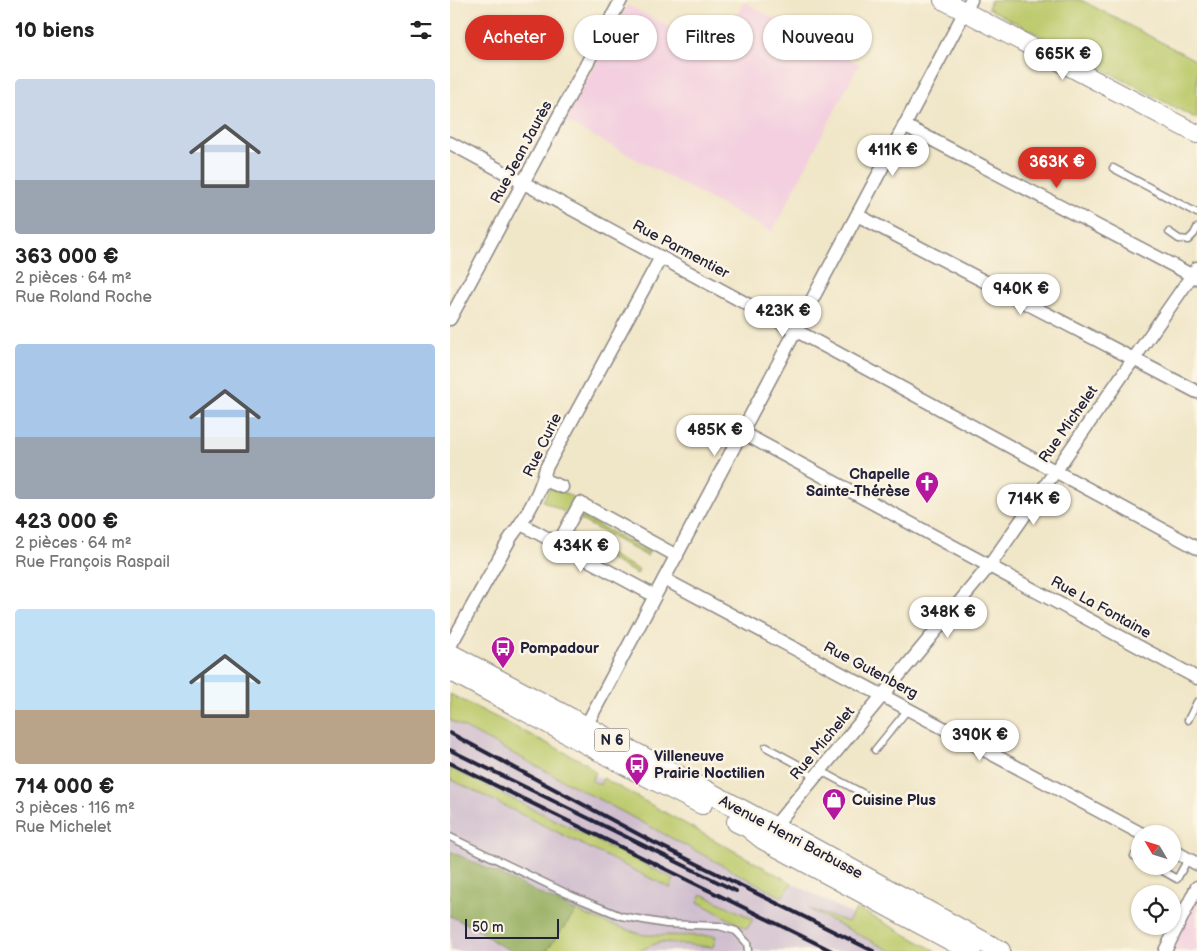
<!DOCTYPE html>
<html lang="fr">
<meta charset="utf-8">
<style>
body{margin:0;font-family:"Balsamiq Sans",sans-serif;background:#f6f6f6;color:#222;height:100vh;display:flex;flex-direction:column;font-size:19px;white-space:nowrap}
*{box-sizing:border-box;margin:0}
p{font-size:16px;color:#767676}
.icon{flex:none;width:28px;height:28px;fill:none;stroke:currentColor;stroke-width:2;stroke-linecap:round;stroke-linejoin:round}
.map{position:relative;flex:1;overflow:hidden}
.drawer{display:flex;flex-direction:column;background:#fff;width:450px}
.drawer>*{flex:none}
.guide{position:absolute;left:15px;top:15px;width:475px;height:45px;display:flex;gap:10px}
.needle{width:32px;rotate:308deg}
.controls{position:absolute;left:681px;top:825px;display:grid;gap:10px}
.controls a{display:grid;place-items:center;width:50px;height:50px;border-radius:50%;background:#fff;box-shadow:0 1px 4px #0004;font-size:25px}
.scale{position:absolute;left:15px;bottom:12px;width:94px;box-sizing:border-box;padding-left:5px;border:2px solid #22223b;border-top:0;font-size:14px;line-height:18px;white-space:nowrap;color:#22223b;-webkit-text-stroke:4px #fcf5e5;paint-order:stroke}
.price{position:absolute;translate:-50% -42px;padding:0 11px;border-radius:18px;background:#fff;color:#222;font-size:16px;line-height:32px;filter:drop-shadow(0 1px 2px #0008)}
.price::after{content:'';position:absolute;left:50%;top:30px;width:15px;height:11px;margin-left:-8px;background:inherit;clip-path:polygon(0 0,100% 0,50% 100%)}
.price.selected{background:#d93025;color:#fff}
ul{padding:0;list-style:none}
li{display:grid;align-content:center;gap:10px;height:265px;padding:0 15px}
li span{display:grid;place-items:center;height:155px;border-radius:5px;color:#555}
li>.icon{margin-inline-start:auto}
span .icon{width:90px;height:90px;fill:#fffc;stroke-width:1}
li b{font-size:21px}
h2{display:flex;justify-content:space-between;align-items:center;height:60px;padding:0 15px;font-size:21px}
.pill{padding:0 18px;border-radius:22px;background:#fff;box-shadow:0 1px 4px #0004;font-size:18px;line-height:45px}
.pill.selected{background:#d93025;color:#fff}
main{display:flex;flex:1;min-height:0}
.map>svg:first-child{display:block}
</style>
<main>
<section class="drawer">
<h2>10 biens<svg class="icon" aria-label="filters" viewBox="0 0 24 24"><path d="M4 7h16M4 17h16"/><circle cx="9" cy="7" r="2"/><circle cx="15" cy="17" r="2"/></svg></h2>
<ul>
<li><span style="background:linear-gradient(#c9d6e8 65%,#9aa5b1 0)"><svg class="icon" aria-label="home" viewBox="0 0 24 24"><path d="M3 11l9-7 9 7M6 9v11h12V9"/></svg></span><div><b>363 000 €</b><p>2 pièces · 64 m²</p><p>Rue Roland Roche</p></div></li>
<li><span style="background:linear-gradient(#a9c7e8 60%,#9aa5b1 0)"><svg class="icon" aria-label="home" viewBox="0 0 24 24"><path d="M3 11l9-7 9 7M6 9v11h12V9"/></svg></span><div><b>423 000 €</b><p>2 pièces · 64 m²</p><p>Rue François Raspail</p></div></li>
<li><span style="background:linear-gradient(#bfe0f5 65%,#b9a48a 0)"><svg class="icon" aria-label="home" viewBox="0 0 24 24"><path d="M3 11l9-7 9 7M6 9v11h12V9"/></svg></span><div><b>714 000 €</b><p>3 pièces · 116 m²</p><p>Rue Michelet</p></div></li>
</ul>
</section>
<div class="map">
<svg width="747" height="951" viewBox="0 0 747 951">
<rect width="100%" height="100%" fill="#fcf5e5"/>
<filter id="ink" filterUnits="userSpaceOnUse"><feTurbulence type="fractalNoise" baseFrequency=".02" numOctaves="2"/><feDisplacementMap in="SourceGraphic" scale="10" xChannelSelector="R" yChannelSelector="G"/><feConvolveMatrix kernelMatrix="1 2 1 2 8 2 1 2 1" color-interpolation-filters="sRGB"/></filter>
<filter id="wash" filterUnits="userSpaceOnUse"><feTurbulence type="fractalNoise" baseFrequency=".0096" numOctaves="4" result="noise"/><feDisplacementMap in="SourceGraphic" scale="20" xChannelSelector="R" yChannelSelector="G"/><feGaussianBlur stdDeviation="1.12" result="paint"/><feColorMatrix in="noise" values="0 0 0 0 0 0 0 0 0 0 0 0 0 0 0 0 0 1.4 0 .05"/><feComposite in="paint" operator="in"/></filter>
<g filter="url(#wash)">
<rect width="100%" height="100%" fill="#f0e6c8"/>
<path fill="#f3cfdf" d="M294,2l115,62 -87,168 -207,-111 62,-116 91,46z
M747,890v61h-31z"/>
<path fill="#cfbdce" d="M0,697l342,186 131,68h-473z"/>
<path fill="#bbc96a" stroke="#6e7652" d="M541,0h90l116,61v58l-209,-111z
M100,487h4l20,11 -8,15 -23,-12z
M131,516l68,36 -2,4 -68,-37z
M122,534l67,36 -2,4 -67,-37z
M0,694l136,69 10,10 -5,7 9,5 3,-7 189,105 -10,14 -332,-177z
M0,768l224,111 -4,9 -220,-109z
M252,894l51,25 -6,10 -49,-27z
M407,908l79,43h-45l-83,-42 40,13z
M126,911l25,10 43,14 72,1 -3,11 -53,-5 -22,9h-92z"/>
<path fill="#94ad5e" stroke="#5b684c" d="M0,851l126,60 -30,40h-34l-16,-8 -21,-15 -25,-12z"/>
</g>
<g filter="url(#ink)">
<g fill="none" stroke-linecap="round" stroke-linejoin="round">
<g stroke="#898482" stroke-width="9">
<path id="service" d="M663,168l84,45
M719,232l10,7 9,1 6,-6 3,-6
M738,720l9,-18
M316,747l35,19 13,13
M425,750l34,-42
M371,771l45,24
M0,837l122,59 49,20 45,8 53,2 17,5 11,12 1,8
M684,856l6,3
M704,866l23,13 11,-20"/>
</g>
<g stroke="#898482" stroke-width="15">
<path id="minor" d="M454,125l293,153
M0,143l747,405
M407,215l340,177
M0,319l171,-319
M293,433l454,245
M94,480l18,7
M71,524l134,72
M108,544l22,-41 97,53
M214,579l478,255
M0,646l61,-109c15,-20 30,-45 35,-69l115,-211
M139,734l-3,-8 385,-726
M323,828l217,-263 207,-297
M722,850l25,14
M715,951l32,-64"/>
</g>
<g stroke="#898482" stroke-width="20">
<path id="secondary" d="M493,0l254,134"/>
</g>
<g stroke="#898482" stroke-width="22">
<path id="primary" d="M0,654l346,185 204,112
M0,670l187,101 65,33
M287,822l11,5 15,12 208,112"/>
</g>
<use href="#service" stroke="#fff" stroke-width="6"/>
<use href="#minor" stroke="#fff" stroke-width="12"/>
<use href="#secondary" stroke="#fff" stroke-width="18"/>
<use href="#primary" stroke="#fff" stroke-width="20"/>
<path stroke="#22223b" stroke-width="4" d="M0,733l203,109 220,109
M0,750l286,141
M0,763l382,188"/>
</g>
</g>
<defs>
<g id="church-pin" transform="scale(1.25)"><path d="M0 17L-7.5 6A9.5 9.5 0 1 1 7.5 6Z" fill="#b5179e" stroke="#fcf5e5"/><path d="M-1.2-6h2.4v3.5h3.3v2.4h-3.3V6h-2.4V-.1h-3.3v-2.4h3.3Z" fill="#fff"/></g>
<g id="bus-pin" transform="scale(1.25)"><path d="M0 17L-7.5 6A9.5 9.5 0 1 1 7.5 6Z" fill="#b5179e" stroke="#fcf5e5"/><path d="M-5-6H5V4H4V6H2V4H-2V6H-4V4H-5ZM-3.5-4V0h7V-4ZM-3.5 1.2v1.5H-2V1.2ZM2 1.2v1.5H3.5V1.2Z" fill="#fff"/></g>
<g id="shop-pin" transform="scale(1.25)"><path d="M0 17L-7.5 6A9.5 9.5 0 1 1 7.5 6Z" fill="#b5179e" stroke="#fcf5e5"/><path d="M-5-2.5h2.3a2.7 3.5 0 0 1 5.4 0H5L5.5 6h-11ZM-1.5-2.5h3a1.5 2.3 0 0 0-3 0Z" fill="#fff"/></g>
</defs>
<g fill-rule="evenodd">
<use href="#church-pin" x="477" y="483"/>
<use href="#bus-pin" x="53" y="648"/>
<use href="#bus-pin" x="187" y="765"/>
<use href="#shop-pin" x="384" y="800"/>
</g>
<g text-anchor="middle" stroke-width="5" stroke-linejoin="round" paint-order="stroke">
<rect fill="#fcf5e5" stroke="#63616e" stroke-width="1" x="144.5" y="728.5" width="35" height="23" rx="4"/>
<g font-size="14" font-weight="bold" fill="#22223b">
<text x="162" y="745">N 6</text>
</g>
<g font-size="15" fill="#22223b" stroke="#fcf5e5">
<text transform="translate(71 152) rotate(-62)" y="5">Rue Jean Jaurès</text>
<text transform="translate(231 249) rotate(28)" y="5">Rue Parmentier</text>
<text transform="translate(618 424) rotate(-55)" y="5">Rue Michelet</text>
<text transform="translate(92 445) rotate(-64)" y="5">Rue Curie</text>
<text transform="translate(651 607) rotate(29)" y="5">Rue La Fontaine</text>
<text transform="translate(421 670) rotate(28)" y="5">Rue Gutenberg</text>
<text transform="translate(372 743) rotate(-50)" y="5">Rue Michelet</text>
<text transform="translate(341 837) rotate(28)" y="5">Avenue Henri Barbusse</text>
</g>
<g font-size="15" font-weight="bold" fill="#22223b" stroke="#fcf5e5" text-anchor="start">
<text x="460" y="479" text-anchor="end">Chapelle<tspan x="460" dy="17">Sainte-Thérèse</tspan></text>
<text x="70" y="653">Pompadour</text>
<text x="204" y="761">Villeneuve<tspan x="204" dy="17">Prairie Noctilien</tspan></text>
<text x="402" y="805">Cuisine Plus</text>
</g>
</g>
</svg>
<div class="controls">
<a><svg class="needle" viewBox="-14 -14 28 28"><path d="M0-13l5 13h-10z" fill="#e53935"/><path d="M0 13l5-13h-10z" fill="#767676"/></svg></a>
<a><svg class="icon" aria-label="locate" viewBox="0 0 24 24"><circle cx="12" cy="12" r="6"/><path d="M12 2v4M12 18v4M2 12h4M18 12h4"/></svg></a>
</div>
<div class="scale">50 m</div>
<b class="price" style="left:613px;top:81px">665K €</b>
<b class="price" style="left:443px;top:177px">411K €</b>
<b class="price selected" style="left:607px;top:189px">363K €</b>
<b class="price" style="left:571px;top:316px">940K €</b>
<b class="price" style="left:333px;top:338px">423K €</b>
<b class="price" style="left:265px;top:457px">485K €</b>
<b class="price" style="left:584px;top:526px">714K €</b>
<b class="price" style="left:131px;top:573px">434K €</b>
<b class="price" style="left:498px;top:639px">348K €</b>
<b class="price" style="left:530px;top:762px">390K €</b>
<div class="guide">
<a class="pill selected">Acheter</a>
<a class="pill">Louer</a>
<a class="pill">Filtres</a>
<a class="pill">Nouveau</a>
</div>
</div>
</main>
